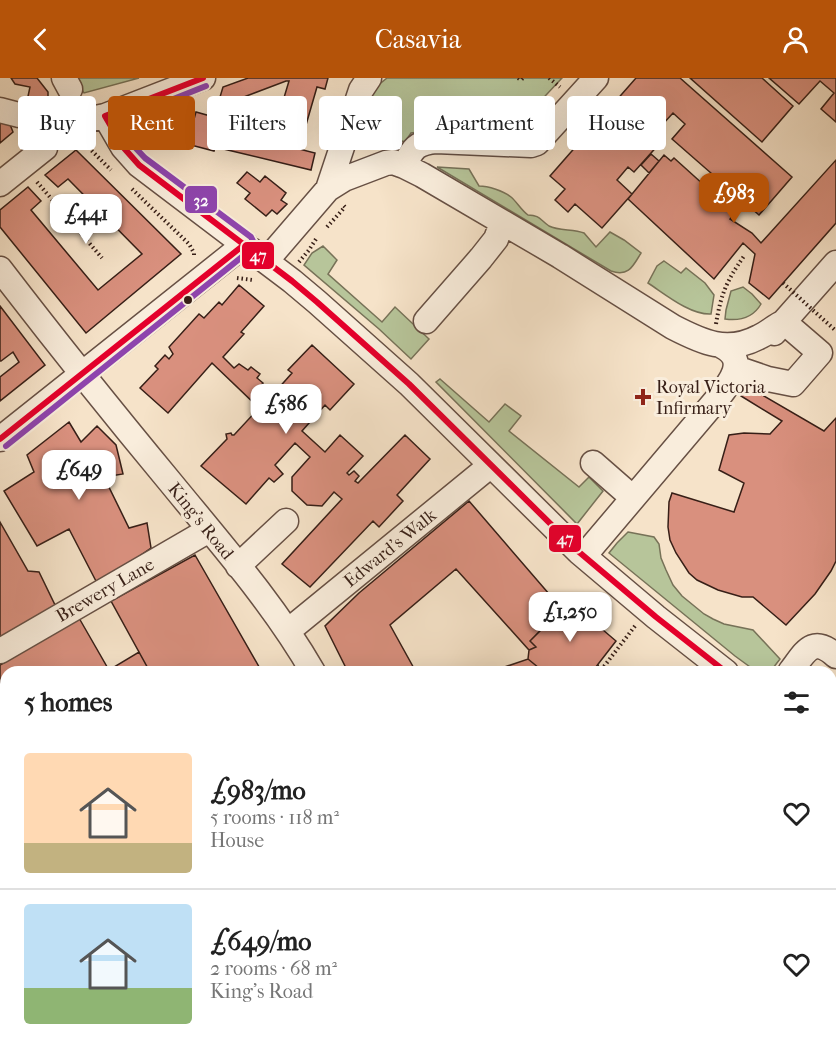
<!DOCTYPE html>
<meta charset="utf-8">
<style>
body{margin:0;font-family:"IM FELL French Canon",serif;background:#f6f6f6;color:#222;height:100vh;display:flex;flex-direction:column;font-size:22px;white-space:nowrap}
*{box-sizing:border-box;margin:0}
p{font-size:20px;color:#767676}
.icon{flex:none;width:33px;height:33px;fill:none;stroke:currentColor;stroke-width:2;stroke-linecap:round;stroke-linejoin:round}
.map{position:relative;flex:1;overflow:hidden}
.side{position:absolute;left:0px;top:588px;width:837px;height:386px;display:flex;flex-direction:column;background:#fff;border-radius:18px 18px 0 0;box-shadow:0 6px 24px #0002}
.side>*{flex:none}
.banner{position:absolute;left:18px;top:18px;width:801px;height:54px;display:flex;gap:12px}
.price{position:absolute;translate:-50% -51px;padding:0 14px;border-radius:12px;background:#fff;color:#222;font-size:20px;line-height:39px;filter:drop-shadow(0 2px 3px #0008)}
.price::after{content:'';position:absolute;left:50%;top:36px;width:18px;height:14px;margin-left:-9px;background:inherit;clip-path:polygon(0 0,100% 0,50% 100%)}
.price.active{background:#b45309;color:#fff}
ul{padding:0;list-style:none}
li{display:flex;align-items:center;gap:18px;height:150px;padding:0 24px}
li+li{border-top:2px solid #e0e0e0}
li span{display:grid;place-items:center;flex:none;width:168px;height:120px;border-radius:6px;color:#555}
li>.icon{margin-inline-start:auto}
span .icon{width:72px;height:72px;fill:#fffc;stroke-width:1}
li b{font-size:26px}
h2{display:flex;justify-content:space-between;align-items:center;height:72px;padding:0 24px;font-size:26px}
.tag{padding:0 21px;border-radius:6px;background:#fff;box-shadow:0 6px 24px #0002;font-size:21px;line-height:54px}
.tag.active{background:#b45309;color:#fff}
header{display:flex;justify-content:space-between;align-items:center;height:78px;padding:0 24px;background:#b45309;color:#fff;font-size:27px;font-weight:600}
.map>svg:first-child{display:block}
</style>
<header><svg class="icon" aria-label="back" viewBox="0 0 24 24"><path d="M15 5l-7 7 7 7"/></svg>Casavia<svg class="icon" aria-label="person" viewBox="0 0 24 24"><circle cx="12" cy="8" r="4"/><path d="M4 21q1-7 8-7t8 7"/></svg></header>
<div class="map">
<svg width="836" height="973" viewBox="0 0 836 973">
<rect width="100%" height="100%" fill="#f6e3c9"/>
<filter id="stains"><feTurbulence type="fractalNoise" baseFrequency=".00333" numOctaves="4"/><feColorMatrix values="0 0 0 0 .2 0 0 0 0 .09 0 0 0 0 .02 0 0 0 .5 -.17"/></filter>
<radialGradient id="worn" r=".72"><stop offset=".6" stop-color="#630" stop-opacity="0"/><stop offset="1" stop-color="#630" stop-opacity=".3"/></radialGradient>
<path fill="#b7c59a" stroke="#777258" stroke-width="1.5" d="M75,0h64l-55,15z
M387,0h175l-43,46 -12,6 -68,-7 -1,7 -27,3 -6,9 -44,-14 10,-34 5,-7z
M437,89l32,2 10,17c9,0 25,5 32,11 6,5 10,13 17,18 12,0 12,5 21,11 10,5 24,3 35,7l12,14 14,-15 14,8 17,13c-8,13 -12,24 -30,18z
M323,168l14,14 -9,14 54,48 13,-15 34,32 -18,20 -32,-30 -75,-64 8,-12z
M664,183l17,12 5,-5 19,15 9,12 -3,19c-21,1 -46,-20 -63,-31l9,-17z
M743,209l9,7 9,10c-8,14 -21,17 -36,15l1,-9 5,-19z
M440,301l49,43 16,-18 16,12 -12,15 70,56 10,-10 14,14 -26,33 -141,-142z
M628,454l26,5 5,7 2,14 5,12 7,15 9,11 22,18 9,5 11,5 29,6 27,29 -10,13h-13l-22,-16 -126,-103 8,-10z"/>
<path fill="#d9907e" stroke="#371f17" stroke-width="1.5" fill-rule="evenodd" d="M11,0h26l11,14v5l-3,4 -5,3 -13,-3 3,-14 -15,-3z
M248,0h80l-3,11 -8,-2 -18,62 16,4 -4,17 -96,-23 -1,4 -27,-7 9,-32 18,5 9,-30zM286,3h3l-15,50 -40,-10 7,-23z
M636,0h44l112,99 -33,38 -87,-76 13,-15 -12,-11 -21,23 8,7 -26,29 -6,-5 -11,13 15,14 -30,34 -27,-24 -7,8 -13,-12 10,-11 -15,-13z
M690,0h72l31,28 -31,36z
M769,0h67v44l-15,-13 13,-16 -14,-12 -21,23z
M0,41l9,3 4,10 -13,11z
M76,72l105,104 -95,79 -86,-106v-17l28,-23 13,14 -10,9 67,80 44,-36 -74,-75 -10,8 -13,-12z
M651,76l8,7 -10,12 -8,-8z
M664,77l7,6 3,-3 61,55 -5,6 22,14 9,10 75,-83v63l-67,76 -20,-16 6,-29 -12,-11 -29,36 -86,-80z
M247,94l13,10 5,-6 21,17 -5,7 6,4 -10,10 -5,-4 -6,6 -21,-17 5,-6 -13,-10z
M239,207l25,21 -23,26 3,2 -21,23 11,11 5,-4 9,6 3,-3 9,7 -3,4 6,5 -6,7 11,10 24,-27 -4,-3 24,-25 42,39 -24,26 -5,-5 -23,26 23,21 15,-17 23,21 -16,17 2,2 5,-4 5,5 -4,5 3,2 47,-48 25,24 -33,36 6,6 -24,26 -6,-6 -63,66 -28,-23 60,-65 -8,-7 -12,14 -15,-1 -15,-14v-14l18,-20 -15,-14 -20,22 8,9 -9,8 -5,-4 -23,26 -45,-38 26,-27 -1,-5 5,-1 1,2h2l25,-27 -47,-45 -44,50 -28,-25 18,-19 -3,-3 10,-11 4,4 4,-5 -4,-7 30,-33 5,4 15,-16 3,3z
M0,228l45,59 -45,36v-24l19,-15 -6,-10 -12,9h-1z
M740,304l84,49 12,-13v143l-5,10 -16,23 -29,31 -33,-28h-11l-24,-7 -21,-10 -8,-7 -13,-20 -6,-13 -2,-13 1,-25 3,-9 62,19 10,-29 -25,-13 10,-35 15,-2 26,1 12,-13 -41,-25z
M69,344l12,20 16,-16 19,19 7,29 -19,3 25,51 18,-5 4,25 -53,37 -29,-56 -32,17 -33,-55 30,-19 -7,-17z
M469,423l93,108 -32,32 6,6 -7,3 -73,-81 -66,56 26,47h-68l-23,-46 34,-33z
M0,444l28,49 11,1 17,35 -56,32z
M195,477l67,117h-112l-39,-71z
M569,523l47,40 -24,31h-45l-2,-5 -6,1 -11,-9 1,-9 7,-3 -6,-6z
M79,540l31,54h-104v92l-6,3v-102z
M139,574l11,20h-40l-1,-2z
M528,581l11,9 6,-1 2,5h-57z
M836,760v51l-5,-13v-36z
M0,823l6,7v34l-6,4z
M836,846v127h-50l-2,-5h47v-120z
M6,887v39l-6,-7v-28z
M50,968h85l5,5h-88l-3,-4z
M157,968h79l3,5h-79z
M491,968h133l2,5h-133z
M624,968h106l1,3 -7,2h-98z"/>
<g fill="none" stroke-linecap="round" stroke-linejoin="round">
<g stroke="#675044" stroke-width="27">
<path id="minor" d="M64,0l6,11
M0,32l19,5 30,5 32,1 24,-5 98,-38
M105,38l18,31 16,18 153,116 25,21 92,82 170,168 77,65 70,55
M404,88c9,-18 12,-23 32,-25l95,4 6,-2 59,-65
M0,106l45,-36
M328,111l33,-99 8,-12
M266,183l62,-72 16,-10 42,-16 7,-1 11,4 18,9 138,81 113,71c29,15 54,27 86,10 9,-4 16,-11 25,-15
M0,191c56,73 113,144 171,214 49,60 103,121 142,189
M426,243l55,-63 15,-19 6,-16
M774,255l62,-70
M736,290l32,11 25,5 27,-31 -36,-31
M0,361l245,-195
M593,385l40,35
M584,478l133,-157c13,-16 32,-39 5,-53
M238,488l48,-45
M288,553l203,-166
M0,573l209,-121
M790,594c15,-19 22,-38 46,-16
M831,666l5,3
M0,804l6,6
M150,968l3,5
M258,968l2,5
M461,968l2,5
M763,973l4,-2"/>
</g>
<g stroke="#371f17" stroke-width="33">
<path id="major" d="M0,969l4,4"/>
</g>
<path stroke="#371f17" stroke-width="4" stroke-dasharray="1.5 3" stroke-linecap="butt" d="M518,0l3,2 2,-2
M549,0l11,9
M147,44l-1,11 2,8
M80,66l9,4 22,22
M37,104l65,76
M132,111l57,55 5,9v5
M327,149l18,-20 -3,-3
M299,184l10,-12 7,-11
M237,200l16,2
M716,246c5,-30 10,-42 28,-68
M597,588l5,3 33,-43
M0,707l6,-4
M0,726l6,10
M831,731l5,-8
M831,840l1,3 4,-1
M0,883l6,-4
M361,968l2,5
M368,973l14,-5"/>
<use href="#minor" stroke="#f9eddc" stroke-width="24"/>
<use href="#major" stroke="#f6e3c9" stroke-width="30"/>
<path stroke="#371f17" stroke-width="4" stroke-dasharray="1.5 3" stroke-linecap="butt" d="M783,205l53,48"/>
<g stroke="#f9eddc" stroke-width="10">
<path id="bus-1" d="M105,38l18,31 16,18 153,116 25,21 92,82 170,168 77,65 70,55
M105,38l98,-38
M0,361l245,-195"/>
</g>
<g stroke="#f9eddc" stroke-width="10">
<path id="bus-2" d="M6,368l247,-198 1,-5 -3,-6 -106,-79 -15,-16 -12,-21 88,-35"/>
</g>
<use href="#bus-1" stroke="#e4002b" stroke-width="6"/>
<use href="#bus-2" stroke="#8e44ad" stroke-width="6"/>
</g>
<circle fill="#371f17" stroke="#f9eddc" stroke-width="2" cx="188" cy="222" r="5"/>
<path fill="#8f2418" stroke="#f9eddc" stroke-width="2" d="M640 310h6v6h6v6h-6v6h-6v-6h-6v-6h6z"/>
<g text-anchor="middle" stroke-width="6" stroke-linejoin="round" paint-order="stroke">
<g font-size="18" fill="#371f17" stroke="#f9eddc" text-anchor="start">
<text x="656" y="315">Royal Victoria<tspan x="656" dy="21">Infirmary</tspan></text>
</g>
<g font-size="18" fill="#371f17" stroke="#f9eddc">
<text transform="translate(201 443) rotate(51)" y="6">King's Road</text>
<text transform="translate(390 470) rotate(-39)" y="6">Edward's Walk</text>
<text transform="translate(105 512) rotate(-30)" y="6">Brewery Lane</text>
</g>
</g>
<g stroke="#f9eddc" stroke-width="2">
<rect x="184" y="107" width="34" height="29" rx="6" fill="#8e44ad"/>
<rect x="241" y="163" width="34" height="29" rx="6" fill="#e4002b"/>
<rect x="548" y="446" width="34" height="29" rx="6" fill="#e4002b"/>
</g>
<g font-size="16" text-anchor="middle" font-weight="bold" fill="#fff">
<text x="201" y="128">32</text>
<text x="258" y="183">47</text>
<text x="565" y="466">47</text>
</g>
<rect width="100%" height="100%" filter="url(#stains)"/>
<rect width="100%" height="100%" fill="url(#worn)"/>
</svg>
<b class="price active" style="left:734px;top:146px">£983</b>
<b class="price" style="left:86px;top:167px">£441</b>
<b class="price" style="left:286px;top:357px">£586</b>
<b class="price" style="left:79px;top:423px">£649</b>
<b class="price" style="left:570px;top:565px">£1,250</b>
<div class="banner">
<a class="tag">Buy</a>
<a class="tag active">Rent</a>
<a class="tag">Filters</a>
<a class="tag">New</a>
<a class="tag">Apartment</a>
<a class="tag">House</a>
</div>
<section class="side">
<h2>5 homes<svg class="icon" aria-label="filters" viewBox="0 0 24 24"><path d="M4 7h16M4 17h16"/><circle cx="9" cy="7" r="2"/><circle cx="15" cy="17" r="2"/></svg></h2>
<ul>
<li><span style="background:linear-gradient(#ffd9b3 75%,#c2b280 0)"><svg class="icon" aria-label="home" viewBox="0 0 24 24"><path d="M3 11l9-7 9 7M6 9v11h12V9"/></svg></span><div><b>£983/mo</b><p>5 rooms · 118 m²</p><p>House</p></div><svg class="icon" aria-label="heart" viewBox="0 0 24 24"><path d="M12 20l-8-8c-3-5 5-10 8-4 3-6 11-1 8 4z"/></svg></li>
<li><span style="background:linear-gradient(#bfe0f5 70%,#8fb573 0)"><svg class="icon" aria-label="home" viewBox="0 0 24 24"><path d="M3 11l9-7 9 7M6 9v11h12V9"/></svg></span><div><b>£649/mo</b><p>2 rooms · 68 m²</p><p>King's Road</p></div><svg class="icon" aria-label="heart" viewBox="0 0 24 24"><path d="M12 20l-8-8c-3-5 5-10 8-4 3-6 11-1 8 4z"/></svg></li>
</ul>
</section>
</div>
